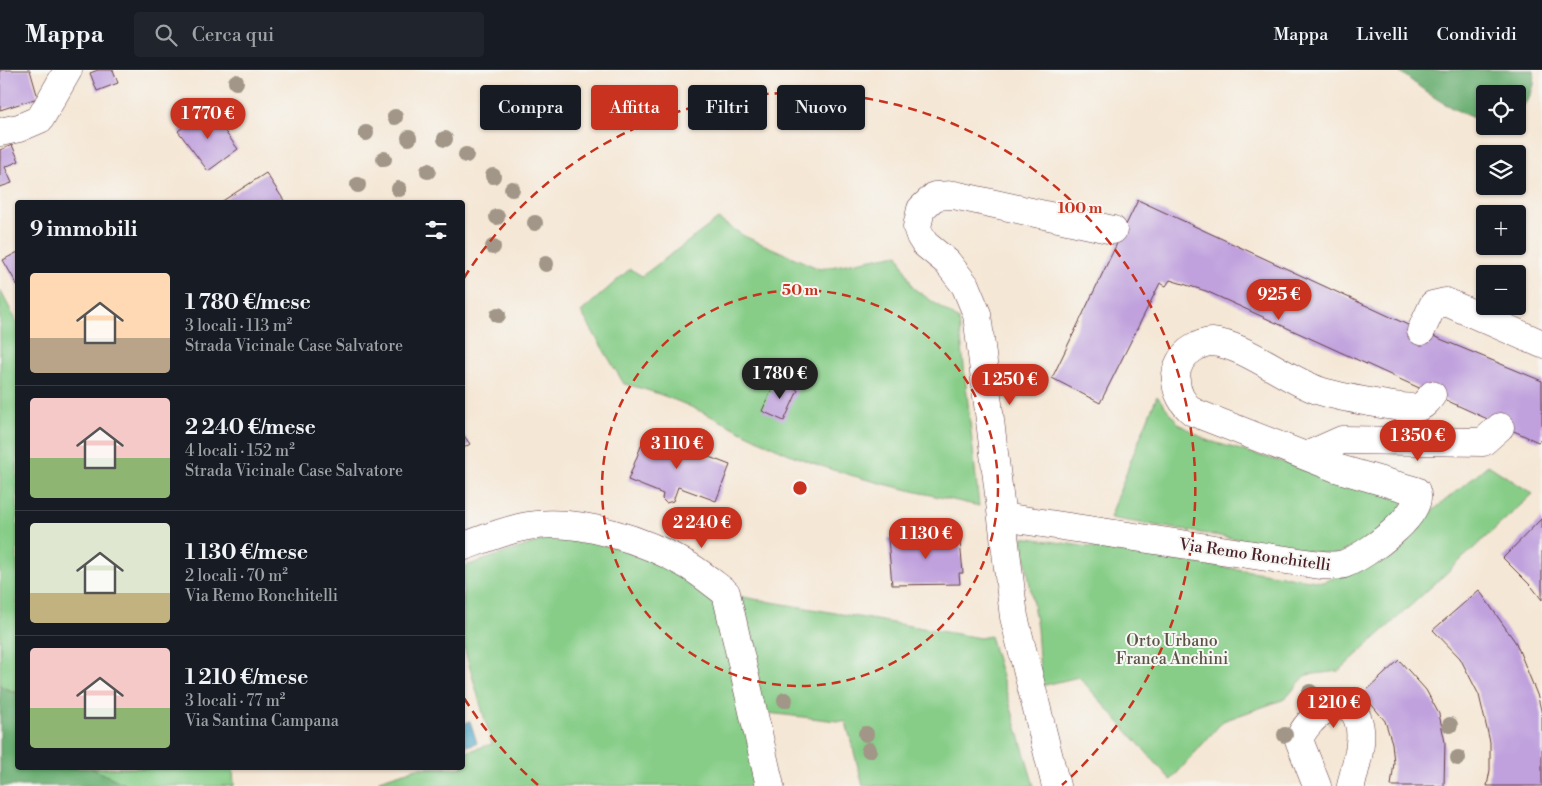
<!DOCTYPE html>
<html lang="it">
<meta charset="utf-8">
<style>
body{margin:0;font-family:"Libre Bodoni",serif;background:#20242c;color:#f1f3f6;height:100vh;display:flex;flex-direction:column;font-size:19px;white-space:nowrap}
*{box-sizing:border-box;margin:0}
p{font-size:16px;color:#9ea1a6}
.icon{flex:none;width:28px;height:28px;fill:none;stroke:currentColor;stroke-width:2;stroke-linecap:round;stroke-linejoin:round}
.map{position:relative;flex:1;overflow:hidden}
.panel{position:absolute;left:15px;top:130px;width:450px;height:570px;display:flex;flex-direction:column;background:#171b24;border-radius:5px;box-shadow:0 1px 4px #0004}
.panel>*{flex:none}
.hud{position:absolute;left:480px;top:15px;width:475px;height:45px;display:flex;gap:10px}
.tools{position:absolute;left:1476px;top:15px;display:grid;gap:10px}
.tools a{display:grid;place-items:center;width:50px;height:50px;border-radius:5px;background:#171b24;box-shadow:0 1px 4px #0004;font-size:25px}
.price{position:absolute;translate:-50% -42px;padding:0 11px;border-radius:18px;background:#c8321e;color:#fff;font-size:16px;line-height:32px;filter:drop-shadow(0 1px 2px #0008)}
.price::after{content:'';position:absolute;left:50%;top:30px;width:15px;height:11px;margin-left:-8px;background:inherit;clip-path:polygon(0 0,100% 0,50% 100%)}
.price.current{background:#222;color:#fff}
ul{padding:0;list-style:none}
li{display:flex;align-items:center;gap:15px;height:125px;padding:0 15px}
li+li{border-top:1px solid #363941}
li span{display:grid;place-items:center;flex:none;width:140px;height:100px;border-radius:5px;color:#555}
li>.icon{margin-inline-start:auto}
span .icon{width:60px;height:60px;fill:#fffc;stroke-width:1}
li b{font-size:21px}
h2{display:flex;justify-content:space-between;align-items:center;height:60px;padding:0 15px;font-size:21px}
.pill{padding:0 18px;border-radius:5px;background:#171b24;box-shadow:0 1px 4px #0004;font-size:18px;line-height:45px}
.pill.current{background:#c8321e;color:#fff}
header{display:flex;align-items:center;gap:30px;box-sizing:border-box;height:70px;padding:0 25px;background:#171b24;border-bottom:1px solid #363941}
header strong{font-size:24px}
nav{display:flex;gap:28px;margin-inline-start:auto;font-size:18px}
.search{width:350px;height:45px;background:#20242c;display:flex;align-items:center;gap:12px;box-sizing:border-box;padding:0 18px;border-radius:5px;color:#9ea1a6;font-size:19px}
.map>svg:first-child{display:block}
</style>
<header>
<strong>Mappa</strong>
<div class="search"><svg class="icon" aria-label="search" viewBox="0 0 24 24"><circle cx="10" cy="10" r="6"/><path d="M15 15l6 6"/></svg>Cerca qui</div>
<nav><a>Mappa</a><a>Livelli</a><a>Condividi</a></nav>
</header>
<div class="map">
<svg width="1542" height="716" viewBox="0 0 1542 716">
<rect width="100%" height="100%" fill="#f6f6f2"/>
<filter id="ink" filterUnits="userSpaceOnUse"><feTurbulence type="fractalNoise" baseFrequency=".02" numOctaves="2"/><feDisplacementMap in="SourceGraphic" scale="10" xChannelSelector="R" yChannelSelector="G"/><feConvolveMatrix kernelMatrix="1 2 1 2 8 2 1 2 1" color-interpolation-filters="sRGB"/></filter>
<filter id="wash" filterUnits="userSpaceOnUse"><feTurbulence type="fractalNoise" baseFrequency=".0096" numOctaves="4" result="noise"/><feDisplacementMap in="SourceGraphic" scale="20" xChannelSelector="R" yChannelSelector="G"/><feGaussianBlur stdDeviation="1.12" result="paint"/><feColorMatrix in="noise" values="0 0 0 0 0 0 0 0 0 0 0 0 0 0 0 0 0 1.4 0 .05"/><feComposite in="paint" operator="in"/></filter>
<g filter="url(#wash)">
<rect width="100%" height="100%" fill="#f5e7d5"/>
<path fill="#87cd88" stroke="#68765a" d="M718,149l26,17 76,33 78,-15 15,34 46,32 20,186c-60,-14 -123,-26 -180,-48 -60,-24 -111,-60 -175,-74l-43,-72 49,-43 12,7z
M0,220l18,34 -1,369 -17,-7z
M1157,326l21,27 28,17 201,58c-18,33 -38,45 -73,57l-224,-37 19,-53z
M1488,395l45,29 -194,177 -33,4 -21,24 -62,22 -52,59 -92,-103 -38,9 -4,-58 -15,-91 301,45 45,-18z
M558,465l64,14 52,18 35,28 16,24 38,167h-382l-2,-6 38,-12h45l1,-15 29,-9 -29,-100v-77z
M731,525l249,43 10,-2 44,150h-171l-17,-64 -87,-10z
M91,698h142l1,18h-105z"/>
<path fill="#6db074" stroke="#5c6850" d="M1398,0h136c3,18 -5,29 -16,43v-19h-33v28c-33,-10 -60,-30 -87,-52z
M0,616l17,7 1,75h73l38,18h-129z"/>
<path fill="#47a6c6" stroke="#486278" d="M470,651l7,22 -14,4v-23z"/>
<g id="blocks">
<path fill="#c0a1dd" d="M0,0h30l8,28 -38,12z
M98,0h15l5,13 -21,8 -7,-18z
M208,39l30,40 -30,22 -30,-40z
M12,75l7,16 -14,6 7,16 -12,4v-37z
M266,103l19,29h-64z
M1138,130l283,131 121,50v58l-4,3 -332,-151 -36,-11 -4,6 -6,-3 -60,120 -48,-25z
M18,182v34l-15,-26z
M776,310l22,10 -14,31 -22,-10z
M462,363l8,11 -8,5z
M646,363l84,32 -14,36 -38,-14 -5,14 -7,2 -4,-4 1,-5 -35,-14z
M1542,448v82l-10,-13 -29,-29z
M954,463l3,8h3l3,32h-4l1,11 -68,1 -4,-47 45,-1v-3z
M1479,520l37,53 22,54 4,18v71h-55l3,-16v-28l-11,-47 -19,-37 -27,-28z
M1399,590l27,30 13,24 6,28 -1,44h-53l3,-23 -2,-20 -7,-22 -22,-27z"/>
</g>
</g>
<g filter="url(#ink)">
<use href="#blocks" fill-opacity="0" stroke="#643d44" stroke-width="1"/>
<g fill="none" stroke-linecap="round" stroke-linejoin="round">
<g stroke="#643d44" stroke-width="29">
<path id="minor" d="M0,62l19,-4 21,-9 28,-49
M1421,261l12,-26 13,-3 96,42
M1306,386l36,-16 141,2 17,-15
M1003,447l310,47c10,1 21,3 31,0 20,-7 82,-50 72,-73l-80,-23 -143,-56c-21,-16 -25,-49 1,-64 5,-3 12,-6 18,-6 34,3 74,38 108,49 16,5 83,19 98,16 6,-1 10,-7 14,-12
M462,477c22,-8 43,-17 66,-21 52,-8 117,14 161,40 13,8 25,18 37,27l44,193
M1056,716l-42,-169 -37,-303 -12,-29 -18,-23 -22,-18 -5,-8 -3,-9 4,-18 14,-13 19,-1 159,35
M1317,716l-18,-46c7,-21 46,-55 59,-20 7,20 -3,47 -7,66"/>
</g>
<use href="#minor" stroke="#fff" stroke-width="28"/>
</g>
<g fill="#a19687">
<circle cx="236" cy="12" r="8"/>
<circle cx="395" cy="47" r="8"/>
<circle cx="366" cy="63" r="8"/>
<circle cx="409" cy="68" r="8"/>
<circle cx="445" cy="69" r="8"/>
<circle cx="466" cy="85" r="8"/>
<circle cx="384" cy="89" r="8"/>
<circle cx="428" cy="101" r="8"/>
<circle cx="493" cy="106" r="8"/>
<circle cx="358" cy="115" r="8"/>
<circle cx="399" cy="119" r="8"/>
<circle cx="512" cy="119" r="8"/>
<circle cx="497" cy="147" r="8"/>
<circle cx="535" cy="153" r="8"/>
<circle cx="493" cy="177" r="8"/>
<circle cx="546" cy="194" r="8"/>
<circle cx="498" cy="245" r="8"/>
<circle cx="1310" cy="622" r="8"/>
<circle cx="785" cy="630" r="8"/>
<circle cx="1450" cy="655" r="8"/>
<circle cx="866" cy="664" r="8"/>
<circle cx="1285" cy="665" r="8"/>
<circle cx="869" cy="680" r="8"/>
<circle cx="1458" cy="688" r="8"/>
</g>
</g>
<g fill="none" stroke="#c8321e" stroke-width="2.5" stroke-dasharray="9 6">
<circle cx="800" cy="418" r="198"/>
<path d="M538 715A396 396 0 0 1 464 628M464 208A396 396 0 1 1 1062 715"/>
</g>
<g text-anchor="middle" stroke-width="4" stroke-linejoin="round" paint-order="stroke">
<g font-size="16" fill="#4a1f2b" stroke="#f6f6f2">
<text transform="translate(1255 484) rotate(8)" y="6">Via Remo Ronchitelli</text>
</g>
<g font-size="16" fill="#5c5347" stroke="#f6f6f2">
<text x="1172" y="576">Orto Urbano<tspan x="1172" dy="18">Franca Anchini</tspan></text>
</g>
</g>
<circle cx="800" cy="418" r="8" fill="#c8321e" stroke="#f6f6f2" stroke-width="2.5"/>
<g font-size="15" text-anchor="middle" font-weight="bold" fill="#c8321e" stroke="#f6f6f2" stroke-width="4" stroke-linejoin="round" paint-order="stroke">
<text x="1080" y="143">100 m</text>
<text x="800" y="225">50 m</text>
</g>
</svg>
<div class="tools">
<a><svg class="icon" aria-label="locate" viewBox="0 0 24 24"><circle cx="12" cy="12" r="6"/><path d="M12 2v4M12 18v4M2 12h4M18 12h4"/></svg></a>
<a><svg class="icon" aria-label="layers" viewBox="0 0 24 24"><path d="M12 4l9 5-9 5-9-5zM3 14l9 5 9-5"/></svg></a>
<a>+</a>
<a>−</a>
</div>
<b class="price" style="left:208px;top:70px">1 770 €</b>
<b class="price" style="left:1279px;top:251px">925 €</b>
<b class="price current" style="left:780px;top:330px">1 780 €</b>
<b class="price" style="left:1010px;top:336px">1 250 €</b>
<b class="price" style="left:1418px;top:392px">1 350 €</b>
<b class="price" style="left:677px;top:400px">3 110 €</b>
<b class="price" style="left:702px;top:479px">2 240 €</b>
<b class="price" style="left:926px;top:490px">1 130 €</b>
<b class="price" style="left:1334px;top:659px">1 210 €</b>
<div class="hud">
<a class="pill">Compra</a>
<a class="pill current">Affitta</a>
<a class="pill">Filtri</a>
<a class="pill">Nuovo</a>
</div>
<section class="panel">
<h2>9 immobili<svg class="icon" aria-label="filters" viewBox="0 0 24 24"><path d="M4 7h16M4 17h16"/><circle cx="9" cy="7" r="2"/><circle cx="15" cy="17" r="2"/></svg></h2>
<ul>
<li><span style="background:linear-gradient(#ffd9b3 65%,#b9a48a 0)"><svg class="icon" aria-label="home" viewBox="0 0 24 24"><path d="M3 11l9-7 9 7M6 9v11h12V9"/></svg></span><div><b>1 780 €/mese</b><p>3 locali · 113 m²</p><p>Strada Vicinale Case Salvatore</p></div></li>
<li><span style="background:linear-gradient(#f6c9c9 60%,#8fb573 0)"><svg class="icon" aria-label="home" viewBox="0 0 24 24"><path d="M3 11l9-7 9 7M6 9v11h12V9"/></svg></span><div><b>2 240 €/mese</b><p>4 locali · 152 m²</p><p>Strada Vicinale Case Salvatore</p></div></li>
<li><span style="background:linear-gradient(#dfe7d0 70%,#c2b280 0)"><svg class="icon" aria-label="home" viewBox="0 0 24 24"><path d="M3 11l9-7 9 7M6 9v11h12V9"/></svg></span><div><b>1 130 €/mese</b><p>2 locali · 70 m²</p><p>Via Remo Ronchitelli</p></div></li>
<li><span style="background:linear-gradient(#f6c9c9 60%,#8fb573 0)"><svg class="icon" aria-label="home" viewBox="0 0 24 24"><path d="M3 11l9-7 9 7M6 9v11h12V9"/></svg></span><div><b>1 210 €/mese</b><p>3 locali · 77 m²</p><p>Via Santina Campana</p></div></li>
</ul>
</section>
</div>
